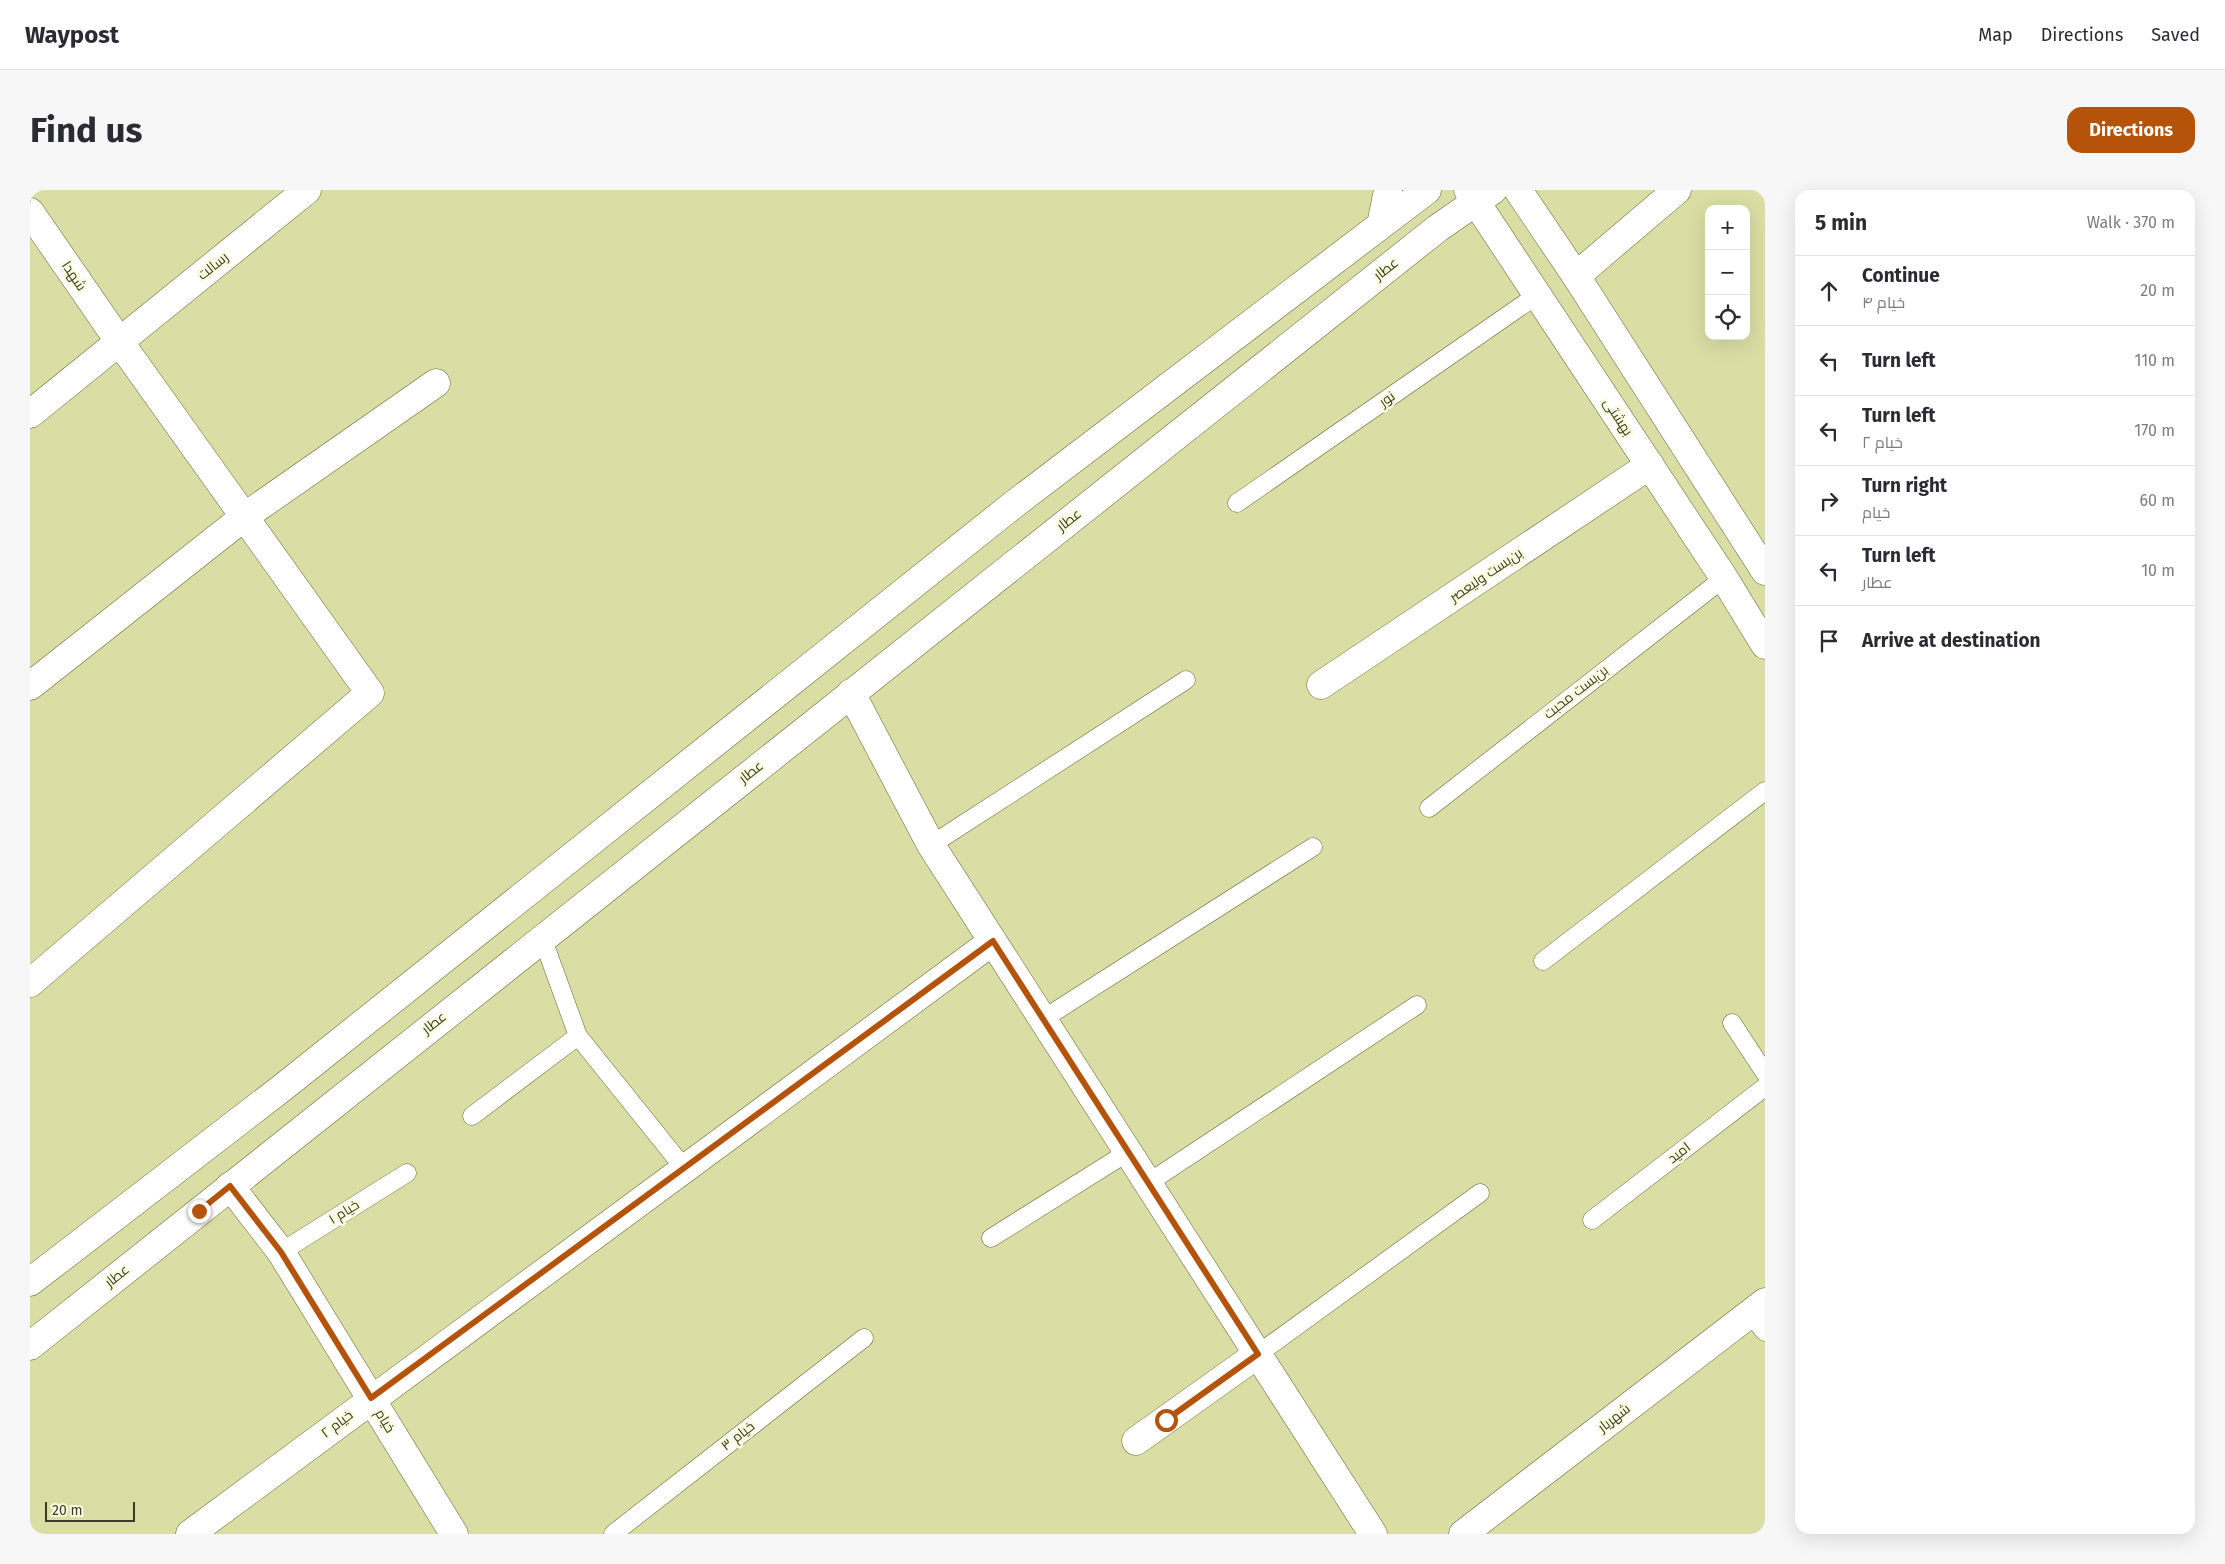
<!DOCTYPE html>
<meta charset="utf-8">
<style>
body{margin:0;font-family:"Fira Sans",Cairo,sans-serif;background:#f7f7f7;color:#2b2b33}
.controls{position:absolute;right:15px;top:15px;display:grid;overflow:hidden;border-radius:10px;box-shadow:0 5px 20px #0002}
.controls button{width:45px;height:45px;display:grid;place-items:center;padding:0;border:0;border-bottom:1px solid #e1e1e2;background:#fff;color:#2b2b33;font:25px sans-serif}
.scale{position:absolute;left:15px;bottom:12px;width:90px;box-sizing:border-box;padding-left:5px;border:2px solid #3b3c25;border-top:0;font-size:14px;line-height:18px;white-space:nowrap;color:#3b3c25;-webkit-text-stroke:4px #fafcdf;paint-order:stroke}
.stop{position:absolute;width:15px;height:15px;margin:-11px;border:4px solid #b45309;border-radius:50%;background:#fff}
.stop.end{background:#b45309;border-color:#fff;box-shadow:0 1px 5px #0008}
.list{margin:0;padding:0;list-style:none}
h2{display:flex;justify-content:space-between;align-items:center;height:65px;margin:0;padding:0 20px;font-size:21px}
h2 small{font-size:16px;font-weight:400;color:#7c7c81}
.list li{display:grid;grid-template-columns:32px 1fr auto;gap:15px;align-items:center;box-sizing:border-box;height:70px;padding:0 20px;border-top:1px solid #e1e1e2}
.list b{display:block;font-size:19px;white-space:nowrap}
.list p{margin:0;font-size:16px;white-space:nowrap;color:#7c7c81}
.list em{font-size:16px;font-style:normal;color:#7c7c81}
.icon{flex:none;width:28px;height:28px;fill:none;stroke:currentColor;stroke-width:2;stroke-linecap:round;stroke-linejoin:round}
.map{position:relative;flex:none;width:1735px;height:1344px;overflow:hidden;border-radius:15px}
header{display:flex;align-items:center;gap:30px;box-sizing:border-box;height:70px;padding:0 25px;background:#fff;border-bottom:1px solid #e1e1e2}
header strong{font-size:24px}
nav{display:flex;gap:28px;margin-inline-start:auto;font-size:18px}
.intro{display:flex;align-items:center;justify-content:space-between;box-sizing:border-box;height:120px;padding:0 30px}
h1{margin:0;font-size:35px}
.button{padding:12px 22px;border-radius:15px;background:#b45309;color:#fff;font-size:18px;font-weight:700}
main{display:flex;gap:30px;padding:0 30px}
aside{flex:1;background:#fff;border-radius:15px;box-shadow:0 5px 20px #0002}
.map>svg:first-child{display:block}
</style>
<header>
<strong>Waypost</strong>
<nav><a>Map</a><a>Directions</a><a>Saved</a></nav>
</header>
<div class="intro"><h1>Find us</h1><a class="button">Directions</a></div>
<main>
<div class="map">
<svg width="1735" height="1344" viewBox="0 0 1735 1344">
<rect width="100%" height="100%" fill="#dadea4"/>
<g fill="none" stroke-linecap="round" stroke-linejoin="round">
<defs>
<path id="service" d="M 1207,313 L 1507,105
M 1399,618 L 1694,388
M 901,655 L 1156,490
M 512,747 L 548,846 L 654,978
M 1513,771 L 1735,601
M 1013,829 L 1283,657
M 1702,833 L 1735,883
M 442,926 L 548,846
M 1118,993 L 1387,815
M 1562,1030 L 1735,897
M 961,1048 L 1098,962
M 251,1062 L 377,983
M 1720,1124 L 1735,1142
M 1228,1164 L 1450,1003
M 583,1344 L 834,1148"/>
<path id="minor" d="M 1546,86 L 1647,0
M 0,224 L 277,0
M 1291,495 L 1620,275
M 0,496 L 214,327 L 406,193
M 821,503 L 901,655 L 1343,1344
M 0,793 L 340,503 L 89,151
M 200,996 L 251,1062 L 424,1344
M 1106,1251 L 1228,1164
M 160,1344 L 963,751
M 1433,1344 L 1735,1112"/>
<path id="tertiary" d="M 1438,0 L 1694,388 L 1735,455
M 1488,0 L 1546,86 L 1735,381
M 0,22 L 89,151
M 1351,35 L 1358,0
M 0,1092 L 252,898 L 983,315 L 1397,0
M 0,1156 L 1408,38 L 1463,0"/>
</defs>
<use href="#service" stroke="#62642f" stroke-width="19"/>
<use href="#minor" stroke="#62642f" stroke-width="29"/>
<use href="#tertiary" stroke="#62642f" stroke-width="29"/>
<use href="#service" stroke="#fff" stroke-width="18"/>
<use href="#minor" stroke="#fff" stroke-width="28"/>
<use href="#tertiary" stroke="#fff" stroke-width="28"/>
</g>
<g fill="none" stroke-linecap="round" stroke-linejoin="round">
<path stroke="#b45309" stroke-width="6" d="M 169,1021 L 200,996 L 251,1062 L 341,1208 L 963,751 L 1228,1164 L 1136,1230"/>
</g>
<g text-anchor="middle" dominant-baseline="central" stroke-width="5" stroke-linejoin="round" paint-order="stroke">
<g font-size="14" fill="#3b3c25" stroke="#fafcdf">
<text transform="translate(183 76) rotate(-39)">رسالت</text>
<text transform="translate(1356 79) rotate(-38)">عطار</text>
<text transform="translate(44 86) rotate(56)">شهدا</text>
<text transform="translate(1357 209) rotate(-35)">نور</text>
<text transform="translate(1588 227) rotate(57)">بهشتی</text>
<text transform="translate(1039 330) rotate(-38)">عطار</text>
<text transform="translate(1456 385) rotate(-34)">بن‌بست ولیعصر</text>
<text transform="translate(1546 502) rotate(-38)">بن‌بست محبت</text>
<text transform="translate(721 582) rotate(-38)">عطار</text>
<text transform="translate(404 833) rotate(-38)">عطار</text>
<text transform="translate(1649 963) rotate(-38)">امید</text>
<text transform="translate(314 1022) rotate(-32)">خیام ۱</text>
<text transform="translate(87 1086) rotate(-39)">عطار</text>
<text transform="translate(1584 1228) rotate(-38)">شهریار</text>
<text transform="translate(355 1231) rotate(59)">خیام</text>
<text transform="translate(307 1234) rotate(-37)">خیام ۲</text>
<text transform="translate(708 1246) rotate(-38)">خیام ۳</text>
</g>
</g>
</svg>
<div class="controls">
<button>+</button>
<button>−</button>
<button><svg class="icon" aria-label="locate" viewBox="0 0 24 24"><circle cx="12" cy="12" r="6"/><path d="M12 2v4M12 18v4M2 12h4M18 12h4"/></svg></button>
</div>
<div class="scale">20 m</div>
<div class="stop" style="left:1136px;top:1230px"></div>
<div class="stop end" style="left:169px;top:1021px"></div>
</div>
<aside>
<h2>5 min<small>Walk · 370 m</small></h2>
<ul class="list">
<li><svg class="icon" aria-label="ahead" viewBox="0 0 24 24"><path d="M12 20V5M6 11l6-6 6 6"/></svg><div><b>Continue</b><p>خیام ۴</p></div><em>20 m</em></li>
<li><svg class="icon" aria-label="left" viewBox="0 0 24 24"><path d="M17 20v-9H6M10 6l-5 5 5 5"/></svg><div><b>Turn left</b></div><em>110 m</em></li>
<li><svg class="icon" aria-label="left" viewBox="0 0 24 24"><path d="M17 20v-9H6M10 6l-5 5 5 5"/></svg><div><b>Turn left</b><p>خیام ۲</p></div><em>170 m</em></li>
<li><svg class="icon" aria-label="right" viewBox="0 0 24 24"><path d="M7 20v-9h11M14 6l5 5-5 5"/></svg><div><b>Turn right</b><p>خیام</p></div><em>60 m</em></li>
<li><svg class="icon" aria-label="left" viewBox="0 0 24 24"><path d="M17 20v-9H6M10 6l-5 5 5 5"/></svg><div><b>Turn left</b><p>عطار</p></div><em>10 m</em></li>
<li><svg class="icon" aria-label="arrive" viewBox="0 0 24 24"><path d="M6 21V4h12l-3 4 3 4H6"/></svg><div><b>Arrive at destination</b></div></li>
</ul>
</aside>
</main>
